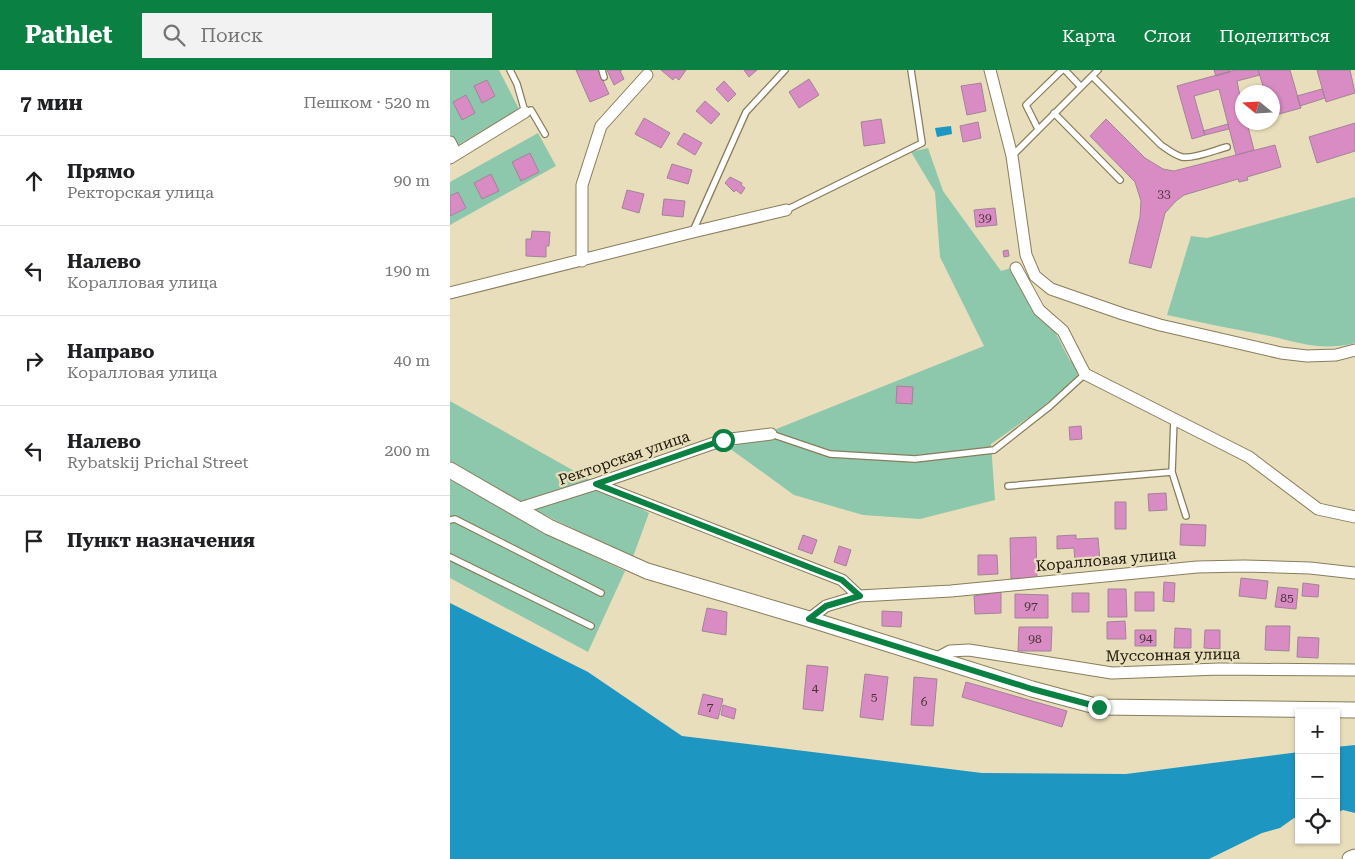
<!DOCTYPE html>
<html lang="ru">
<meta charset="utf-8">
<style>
body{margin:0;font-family:"Roboto Serif",serif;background:#f2f2f2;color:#202124}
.controls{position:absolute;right:15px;bottom:15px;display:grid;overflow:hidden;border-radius:0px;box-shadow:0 1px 4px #0004}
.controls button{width:45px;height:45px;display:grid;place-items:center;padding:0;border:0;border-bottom:1px solid #e0e0e0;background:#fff;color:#202124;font:25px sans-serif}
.compass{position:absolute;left:785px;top:15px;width:45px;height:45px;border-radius:50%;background:#fff;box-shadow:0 1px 4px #0004;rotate:288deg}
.stop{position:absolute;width:15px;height:15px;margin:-11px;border:4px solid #0b8043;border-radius:50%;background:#fff}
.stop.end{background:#0b8043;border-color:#fff;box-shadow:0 1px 5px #0008}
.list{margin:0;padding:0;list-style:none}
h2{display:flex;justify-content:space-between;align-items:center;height:65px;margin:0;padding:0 20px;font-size:21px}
h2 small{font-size:16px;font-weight:400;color:#757577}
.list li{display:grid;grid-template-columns:32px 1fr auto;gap:15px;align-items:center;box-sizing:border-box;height:90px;padding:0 20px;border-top:1px solid #e0e0e0}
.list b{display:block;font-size:19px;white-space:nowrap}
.list p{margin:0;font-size:16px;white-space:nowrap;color:#757577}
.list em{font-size:16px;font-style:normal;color:#757577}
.icon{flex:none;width:28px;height:28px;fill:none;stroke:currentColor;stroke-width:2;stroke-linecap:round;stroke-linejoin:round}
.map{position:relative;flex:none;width:905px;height:789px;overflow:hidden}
header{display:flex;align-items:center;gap:30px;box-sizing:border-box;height:70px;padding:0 25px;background:#0b8043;color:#fff}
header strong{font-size:24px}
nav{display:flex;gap:28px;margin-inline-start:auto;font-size:18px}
.search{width:350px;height:45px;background:#f2f2f2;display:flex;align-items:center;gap:12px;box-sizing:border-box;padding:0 18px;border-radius:0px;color:#757577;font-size:19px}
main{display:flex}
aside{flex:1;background:#fff}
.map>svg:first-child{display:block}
</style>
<header>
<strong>Pathlet</strong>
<div class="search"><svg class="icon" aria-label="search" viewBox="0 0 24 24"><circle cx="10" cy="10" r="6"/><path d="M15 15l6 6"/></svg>Поиск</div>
<nav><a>Карта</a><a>Слои</a><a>Поделиться</a></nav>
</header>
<main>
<aside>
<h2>7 мин<small>Пешком · 520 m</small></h2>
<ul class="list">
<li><svg class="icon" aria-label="ahead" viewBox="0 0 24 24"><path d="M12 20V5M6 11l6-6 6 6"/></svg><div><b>Прямо</b><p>Ректорская улица</p></div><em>90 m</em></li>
<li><svg class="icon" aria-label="left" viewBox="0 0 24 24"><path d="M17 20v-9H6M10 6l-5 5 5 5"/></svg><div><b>Налево</b><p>Коралловая улица</p></div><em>190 m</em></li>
<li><svg class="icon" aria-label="right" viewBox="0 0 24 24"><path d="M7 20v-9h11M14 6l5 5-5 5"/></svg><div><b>Направо</b><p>Коралловая улица</p></div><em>40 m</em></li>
<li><svg class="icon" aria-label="left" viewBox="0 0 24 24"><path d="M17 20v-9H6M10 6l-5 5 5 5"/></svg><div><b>Налево</b><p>Rybatskij Prichal Street</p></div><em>200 m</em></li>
<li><svg class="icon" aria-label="arrive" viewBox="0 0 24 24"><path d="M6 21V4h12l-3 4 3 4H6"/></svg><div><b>Пункт назначения</b></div></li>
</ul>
</aside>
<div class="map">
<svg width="905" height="789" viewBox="0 0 905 789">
<rect width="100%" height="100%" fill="#e9debb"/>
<path fill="#8dc8ac" d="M 0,0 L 49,0 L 69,39 L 6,76 L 0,64 Z
M 88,63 L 106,96 L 0,155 L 0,112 Z
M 478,78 L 493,121 L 551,201 L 571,195 L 619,289 L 628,298 L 627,308 L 585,343 L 541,374 L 545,430 L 470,449 L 413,445 L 344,425 L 279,378 L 534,276 L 490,187 L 485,122 L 461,82 Z
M 905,127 L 905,273 C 870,282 848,272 815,265 C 782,259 749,252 717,245 L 741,166 L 757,168 Z
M 0,331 L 199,443 L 183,487 L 65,431 L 0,393 Z
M 0,408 L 90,461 L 175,501 L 138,582 L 0,508 Z"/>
<path fill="#1d96c1" d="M 501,56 L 502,64 L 487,67 L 485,58 Z
M 0,533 L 138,602 L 232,666 L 532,703 L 676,704 L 849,682 L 849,747 L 844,748 L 830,758 L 812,763 L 759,789 L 0,789 Z
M 905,675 L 905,743 L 893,740 L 886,743 L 886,677 Z"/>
<path fill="#d98cc3" stroke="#a28398" d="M 126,0 L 148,0 L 159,24 L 140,32 Z
M 157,0 L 172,0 L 170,1 L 174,9 L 164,15 Z
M 211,0 L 236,0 L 229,10 L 225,7 L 223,10 Z
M 294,0 L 307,0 L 299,7 Z
M 764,0 L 780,0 L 780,2 L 766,6 Z
M 785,0 L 808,0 L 810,5 L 787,11 L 792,36 L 792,52 L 799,52 L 797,53 L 804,80 L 786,85 L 769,19 L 744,26 L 755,65 L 742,69 L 727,16 Z
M 808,0 L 840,0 L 851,38 L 822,46 L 822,22 L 815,22 Z
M 867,0 L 900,0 L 905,23 L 876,32 Z
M 359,9 L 369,25 L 349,38 L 339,22 Z
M 37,10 L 45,26 L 32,33 L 24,16 Z
M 274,11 L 286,24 L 278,32 L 266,19 Z
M 531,13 L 536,41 L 517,45 L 511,16 Z
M 872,19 L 875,28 L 850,36 L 847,26 Z
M 16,25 L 25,43 L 12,50 L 3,32 Z
M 255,31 L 270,44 L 261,54 L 246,41 Z
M 194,48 L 220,63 L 211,78 L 185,64 Z
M 431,49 L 435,73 L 414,76 L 411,52 Z
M 656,49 L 695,88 L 713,99 L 724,101 L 825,75 L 831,97 L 797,107 L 798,110 L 789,112 L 788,109 L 734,125 L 726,131 L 715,143 L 701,198 L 679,193 L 690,147 L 691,131 L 685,112 L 640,66 Z
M 528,52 L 531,68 L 513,72 L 510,56 Z
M 905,53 L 905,81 L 867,93 L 859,67 Z
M 778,54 L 779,59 L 755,65 L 753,61 Z
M 234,63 L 252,73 L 245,85 L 227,74 Z
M 80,83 L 89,102 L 71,111 L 62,92 Z
M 222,94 L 242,100 L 238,114 L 217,108 Z
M 41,104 L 49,121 L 32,129 L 24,113 Z
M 280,107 L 292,113 L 291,115 L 295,118 L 291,124 L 286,120 L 284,122 L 275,113 Z
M 177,120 L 194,124 L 189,143 L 172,138 Z
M 8,122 L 16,138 L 0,146 L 0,126 Z
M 214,129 L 235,131 L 233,147 L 212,145 Z
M 545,138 L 547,155 L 526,157 L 524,140 Z
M 82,161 L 100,162 L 99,176 L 96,176 L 96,187 L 76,186 L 76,169 L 81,169 Z
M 558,180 L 559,186 L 554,187 L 553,181 Z
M 447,316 L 463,317 L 462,334 L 446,333 Z
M 631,356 L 632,369 L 620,370 L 619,357 Z
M 716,423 L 717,440 L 699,441 L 698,424 Z
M 665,432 L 676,432 L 676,459 L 665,459 Z
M 731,454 L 756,455 L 755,476 L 730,475 Z
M 353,465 L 367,470 L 362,484 L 348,479 Z
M 626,465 L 626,469 L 648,468 L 650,491 L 625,493 L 624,478 L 607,479 L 607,466 Z
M 586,467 L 587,508 L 561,509 L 560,468 Z
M 389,476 L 401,480 L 396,496 L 384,492 Z
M 528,485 L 547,485 L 548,504 L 528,505 Z
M 791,508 L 818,511 L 816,529 L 789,526 Z
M 714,512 L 725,513 L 724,532 L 713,531 Z
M 853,513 L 869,515 L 868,527 L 852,526 Z
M 828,517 L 848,519 L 846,539 L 825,537 Z
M 658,519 L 676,519 L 677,547 L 658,547 Z
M 551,522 L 551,543 L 525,544 L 524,526 Z
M 685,522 L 704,522 L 704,541 L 685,541 Z
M 622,523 L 639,523 L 639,542 L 622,542 Z
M 565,524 L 598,525 L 598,548 L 565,548 Z
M 257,538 L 277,542 L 276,565 L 252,561 Z
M 432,541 L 452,542 L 451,557 L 432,556 Z
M 675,551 L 676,569 L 657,569 L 657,552 Z
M 816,556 L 840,556 L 839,581 L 815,580 Z
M 569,557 L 602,557 L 601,581 L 568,581 Z
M 725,558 L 741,559 L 741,578 L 724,578 Z
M 685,560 L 706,560 L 706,576 L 685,576 Z
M 755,560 L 770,560 L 770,579 L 754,578 Z
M 848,567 L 869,568 L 868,588 L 847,587 Z
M 357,595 L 378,597 L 373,641 L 353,639 Z
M 415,604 L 438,607 L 433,650 L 410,647 Z
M 464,607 L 487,609 L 483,656 L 461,655 Z
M 516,612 L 617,641 L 612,657 L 512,627 Z
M 253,624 L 273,629 L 268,649 L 248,644 Z
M 273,635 L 286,639 L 284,649 L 271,645 Z"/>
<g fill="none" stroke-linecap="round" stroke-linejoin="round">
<defs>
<path id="service" d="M 60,0 L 67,14 L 75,42 L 81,40 L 95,64
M 152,0 L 154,7
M 615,0 L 631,17
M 642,6 L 711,75 C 717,79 724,85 732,87 C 744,89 765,80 777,77
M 604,43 L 670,110
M 588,59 L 576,35 L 612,0
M 562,86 L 648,0
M 336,140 L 472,73 L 461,0
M 243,161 L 296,42 L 335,0
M 321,364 L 380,384 L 465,389 L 544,380 L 600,336 L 635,304
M 722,402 L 736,446
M 558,416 L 722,402 L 724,349
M 0,450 L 5,449 L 151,523
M 0,487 L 141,556"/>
<path id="minor" d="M 540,0 L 562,86 L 576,185 L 585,206 L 601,219 L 673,244 L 710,255 L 831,283 L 857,286 L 886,285 L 905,280
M 0,72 L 6,84
M 0,88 L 75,42
M 132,191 L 132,115 L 151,56 L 197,5
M 566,198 L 589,240 L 613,261 L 635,304 L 799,387 L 868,439 L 905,447
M 0,223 L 243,162 L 336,140
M 146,414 L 392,510 L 409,526
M 67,439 L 146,414 L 273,370 L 321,364
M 359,549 L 376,536 L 409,526 L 501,521 L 747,497 L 794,496 L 860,498 L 905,503
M 485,589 L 500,581 L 519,580 L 662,603 L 769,599 L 905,600"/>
<path id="secondary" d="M 0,400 L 99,457 L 197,501 L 359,549 L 582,619 L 649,637 L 905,640
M 900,789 L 905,787"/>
</defs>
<use href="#service" stroke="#877d5c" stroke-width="8"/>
<use href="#minor" stroke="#877d5c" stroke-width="13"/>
<use href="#secondary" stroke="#877d5c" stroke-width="17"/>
<use href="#service" stroke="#fff" stroke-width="5.5"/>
<use href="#minor" stroke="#fff" stroke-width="11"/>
<use href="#secondary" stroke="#fff" stroke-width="15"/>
</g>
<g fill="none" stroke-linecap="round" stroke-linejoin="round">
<path stroke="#0b8043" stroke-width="6" d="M 273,370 L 146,414 L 392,510 L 410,526 L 376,536 L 359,549 L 582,619 L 649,637"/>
</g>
<g text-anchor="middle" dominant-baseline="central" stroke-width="4.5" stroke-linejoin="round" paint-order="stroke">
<g font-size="12" fill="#4a3438">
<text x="714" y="124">33</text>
<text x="535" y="148">39</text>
<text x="837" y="528">85</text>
<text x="581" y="536">97</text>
<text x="696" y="568">94</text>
<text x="585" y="569">98</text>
<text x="365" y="618">4</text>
<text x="424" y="627">5</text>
<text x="474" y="632">6</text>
<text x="260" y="637">7</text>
</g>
<g font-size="15" fill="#1a1609" stroke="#e9debb">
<text transform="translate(174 388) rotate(-19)">Ректорская улица</text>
<text transform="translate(656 490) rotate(-5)">Коралловая улица</text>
<text transform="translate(723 585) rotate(-1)">Муссонная улица</text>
</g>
</g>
</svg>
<div class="controls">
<button>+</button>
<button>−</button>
<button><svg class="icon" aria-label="locate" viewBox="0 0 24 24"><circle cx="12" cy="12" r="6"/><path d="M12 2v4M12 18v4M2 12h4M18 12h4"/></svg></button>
</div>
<svg class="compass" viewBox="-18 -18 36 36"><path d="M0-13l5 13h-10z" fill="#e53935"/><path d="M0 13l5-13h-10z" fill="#757577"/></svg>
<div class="stop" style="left:273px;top:370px"></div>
<div class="stop end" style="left:649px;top:637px"></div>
</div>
</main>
